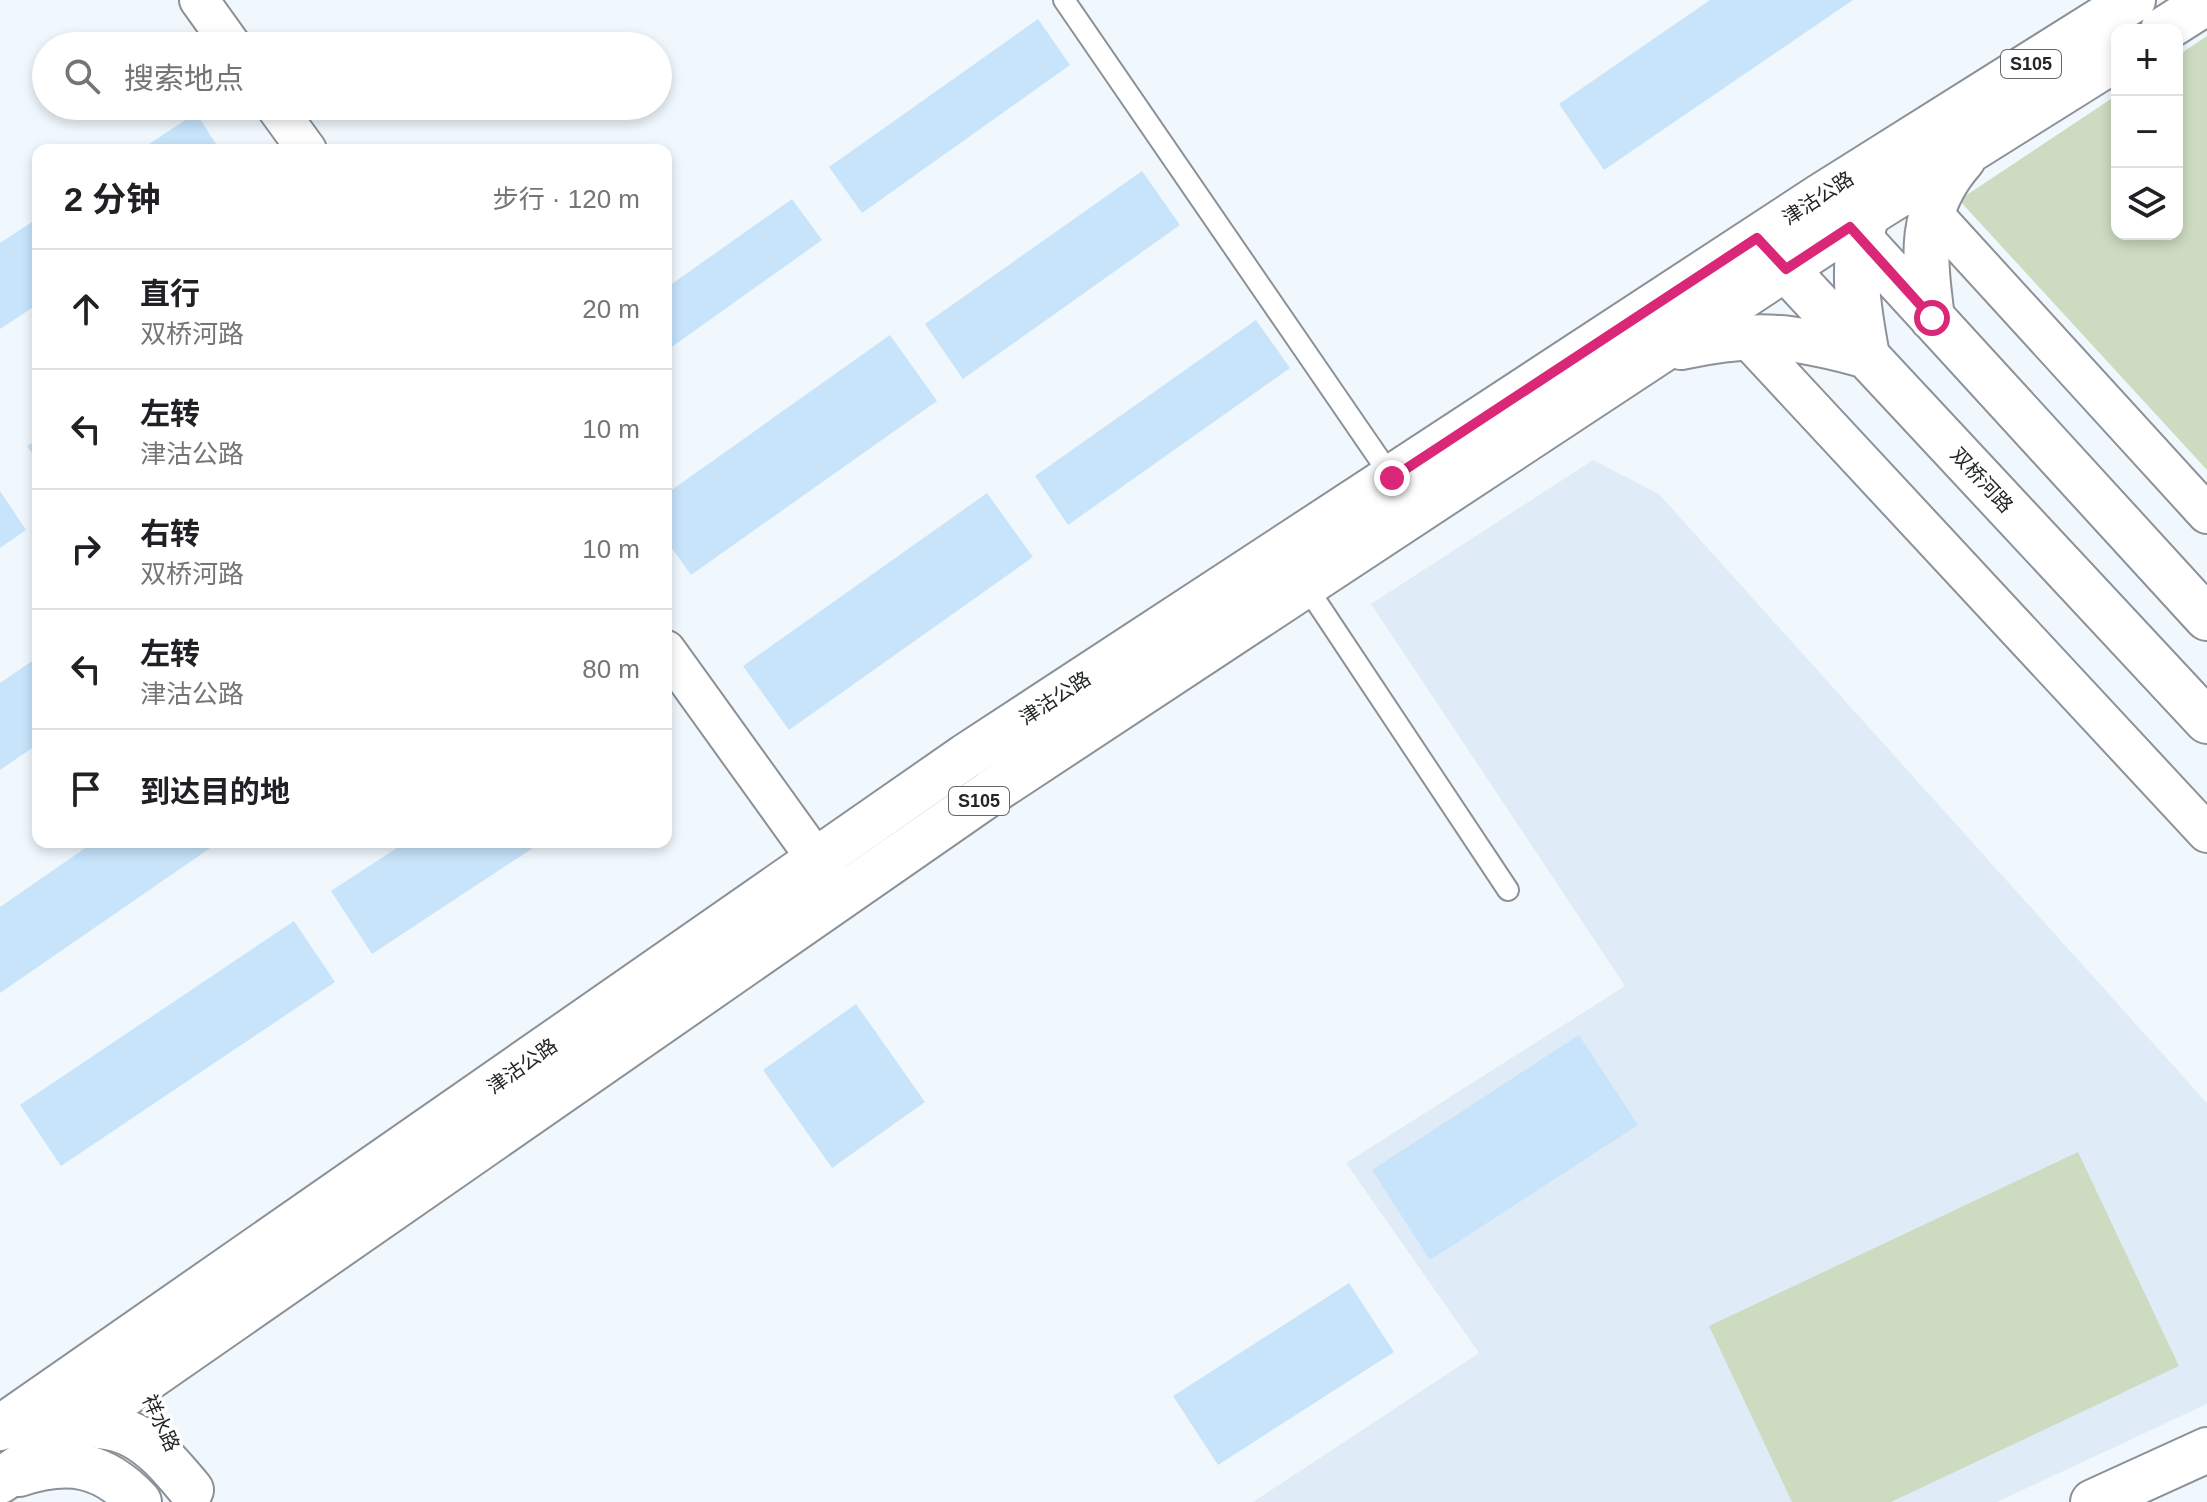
<!DOCTYPE html>
<html lang="zh">
<meta charset="utf-8">
<style>
body{margin:0;font-family:Helvetica,"Noto Sans SC",sans-serif;background:#f6f6f6;color:#202124}
.controls{position:absolute;right:24px;top:24px;display:grid;overflow:hidden;border-radius:16px;box-shadow:0 4px 12px #0003}
.controls button{width:72px;height:72px;display:grid;place-items:center;padding:0;border:0;border-bottom:2px solid #e0e0e0;background:#fff;color:#202124;font:40px sans-serif}
.stop{position:absolute;width:24px;height:24px;margin:-18px;border:6px solid #db2777;border-radius:50%;background:#fff}
.stop.end{background:#db2777;border-color:#fff;box-shadow:0 2px 8px #0008}
.list{margin:0;padding:0;list-style:none}
h2{display:flex;justify-content:space-between;align-items:center;height:104px;margin:0;padding:0 32px;font-size:34px}
h2 small{font-size:26px;font-weight:400;color:#757577}
.list li{display:grid;grid-template-columns:52px 1fr auto;gap:24px;align-items:center;box-sizing:border-box;height:120px;padding:0 32px;border-top:2px solid #e0e0e0}
.list b{display:block;font-size:30px;white-space:nowrap}
.list p{margin:0;font-size:26px;white-space:nowrap;color:#757577}
.list em{font-size:26px;font-style:normal;color:#757577}
.icon{flex:none;width:44px;height:44px;fill:none;stroke:currentColor;stroke-width:2;stroke-linecap:round;stroke-linejoin:round}
.map{position:relative;flex:none;width:2207px;height:1502px;overflow:hidden}
.search{position:absolute;background:#fff;box-shadow:0 4px 12px #0003;left:32px;top:32px;width:640px;height:88px;display:flex;align-items:center;gap:20px;box-sizing:border-box;padding:0 28px;border-radius:44px;color:#757577;font-size:30px}
.panel{position:absolute;background:#fff;box-shadow:0 4px 12px #0003;left:32px;top:144px;width:640px;height:704px;border-radius:16px}
.map>svg:first-child{display:block}
</style>
<div class="map">
<svg width="2207" height="1502" viewBox="0 0 2207 1502">
<rect width="100%" height="100%" fill="#f0f8fd"/>
<path fill="#dfecf7" d="M 1593,460 L 1659,494 L 2207,1103 L 2207,1404 L 1997,1502 L 1253,1502 L 1479,1353 L 1346,1163 L 1625,986 L 1371,604 Z"/>
<path fill="#cddbc1" d="M 2207,36 L 2207,470 L 1959,200 L 2117,95 L 2117,234 L 2177,234 L 2177,56 Z
M 2078,1152 L 2179,1366 L 1891,1502 L 1792,1502 L 1709,1326 Z"/>
<path fill="#c7e4fb" d="M 1710,0 L 1853,0 L 1604,170 L 1559,104 Z
M 1038,19 L 1070,65 L 862,213 L 829,167 Z
M 196,113 L 220,150 L 140,150 Z
M 1142,171 L 1180,225 L 963,379 L 925,324 Z
M 792,199 L 822,240 L 666,351 L 666,288 Z
M 38,218 L 38,304 L 0,329 L 0,243 Z
M 1256,320 L 1290,368 L 1068,525 L 1035,476 Z
M 890,335 L 937,401 L 691,575 L 666,540 L 666,494 Z
M 38,439 L 38,462 L 27,446 Z
M 0,491 L 26,530 L 0,548 Z
M 987,493 L 1033,557 L 789,730 L 743,666 Z
M 38,657 L 38,744 L 0,770 L 0,683 Z
M 94,842 L 219,842 L 0,993 L 0,907 Z
M 406,842 L 542,842 L 372,954 L 331,891 Z
M 294,921 L 335,982 L 61,1166 L 20,1105 Z
M 856,1004 L 925,1102 L 832,1168 L 763,1070 Z
M 1579,1035 L 1638,1125 L 1430,1260 L 1372,1170 Z
M 1349,1283 L 1394,1352 L 1218,1465 L 1173,1396 Z"/>
<g fill="none" stroke-linecap="round" stroke-linejoin="round">
<defs>
<path id="service" d="M 1064,0 L 1393,479
M 1304,583 L 1508,890"/>
<path id="minor" d="M 199,0 L 232,46
M 275,106 L 307,150
M 1915,194 L 2207,514
M 1732,322 L 2207,833
M 666,650 L 835,885"/>
<path id="tertiary" d="M 2093,1502 L 2207,1450"/>
<path id="secondary" d="M 55,1427 C 127,1419 147,1437 191,1490"/>
<path id="primary" d="M 2163,30 L 2207,2
M 1831,207 L 2207,618
M 1865,222 C 1850,266 1859,312 1867,356
M 1767,249 L 2207,721
M 1932,318 C 1924,256 1918,210 1963,159
M 1681,347 C 1755,331 1794,335 1867,356
M 0,1428 L 966,756 L 1821,196 L 2133,0
M 19,1474 C 68,1458 103,1463 139,1502
M 0,1481 L 993,791 L 1868,214 L 2117,58"/>
</defs>
<use href="#service" stroke="#8b9197" stroke-width="24"/>
<use href="#minor" stroke="#8b9197" stroke-width="42"/>
<use href="#tertiary" stroke="#8b9197" stroke-width="48"/>
<use href="#secondary" stroke="#8b9197" stroke-width="48"/>
<use href="#primary" stroke="#8b9197" stroke-width="48"/>
<use href="#service" stroke="#fff" stroke-width="20"/>
<use href="#minor" stroke="#fff" stroke-width="38"/>
<use href="#tertiary" stroke="#fff" stroke-width="44"/>
<use href="#secondary" stroke="#fff" stroke-width="44"/>
<use href="#primary" stroke="#fff" stroke-width="44"/>
</g>
<g fill="none" stroke-linecap="round" stroke-linejoin="round">
<path stroke="#db2777" stroke-width="10" d="M 1392,478 L 1757,238 L 1786,269 L 1850,227 L 1932,318"/>
</g>
<g text-anchor="middle" dominant-baseline="central" stroke-width="7" stroke-linejoin="round" paint-order="stroke">
<g fill="#fff" stroke="#656768" stroke-width="2">
<rect x="2001" y="50" width="60" height="28" rx="6"/>
<rect x="949" y="787" width="60" height="28" rx="6"/>
</g>
<g font-size="18" font-weight="bold" fill="#232628">
<text x="2031" y="64">S105</text>
<text x="979" y="801">S105</text>
</g>
<g font-size="20" fill="#232628" stroke="#fff">
<text transform="translate(1818 198) rotate(-33)">津沽公路</text>
<text transform="translate(1982 480) rotate(47)">双桥河路</text>
<text transform="translate(1055 698) rotate(-33)">津沽公路</text>
<text transform="translate(522 1066) rotate(-35)">津沽公路</text>
<text transform="translate(161 1423) rotate(65)">祥水路</text>
</g>
</g>
</svg>
<div class="controls">
<button>+</button>
<button>−</button>
<button><svg class="icon" aria-label="layers" viewBox="0 0 24 24"><path d="M12 4l9 5-9 5-9-5zM3 14l9 5 9-5"/></svg></button>
</div>
<div class="stop" style="left:1932px;top:318px"></div>
<div class="stop end" style="left:1392px;top:478px"></div>
<div class="search"><svg class="icon" aria-label="search" viewBox="0 0 24 24"><circle cx="10" cy="10" r="6"/><path d="M15 15l6 6"/></svg>搜索地点</div>
<section class="panel">
<h2>2 分钟<small>步行 · 120 m</small></h2>
<ul class="list">
<li><svg class="icon" aria-label="ahead" viewBox="0 0 24 24"><path d="M12 20V5M6 11l6-6 6 6"/></svg><div><b>直行</b><p>双桥河路</p></div><em>20 m</em></li>
<li><svg class="icon" aria-label="left" viewBox="0 0 24 24"><path d="M17 20v-9H6M10 6l-5 5 5 5"/></svg><div><b>左转</b><p>津沽公路</p></div><em>10 m</em></li>
<li><svg class="icon" aria-label="right" viewBox="0 0 24 24"><path d="M7 20v-9h11M14 6l5 5-5 5"/></svg><div><b>右转</b><p>双桥河路</p></div><em>10 m</em></li>
<li><svg class="icon" aria-label="left" viewBox="0 0 24 24"><path d="M17 20v-9H6M10 6l-5 5 5 5"/></svg><div><b>左转</b><p>津沽公路</p></div><em>80 m</em></li>
<li><svg class="icon" aria-label="arrive" viewBox="0 0 24 24"><path d="M6 21V4h12l-3 4 3 4H6"/></svg><div><b>到达目的地</b></div></li>
</ul>
</section>
</div>
